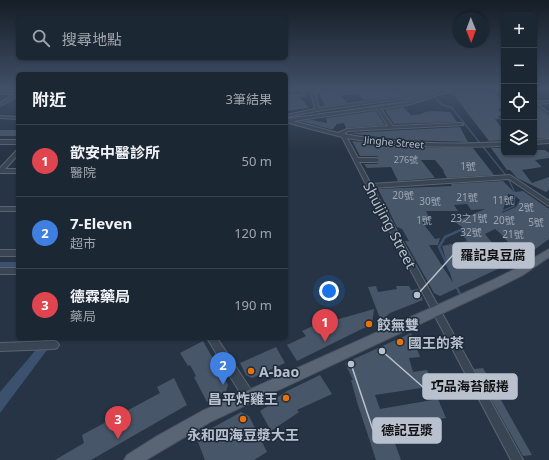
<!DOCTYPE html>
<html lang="zh-TW">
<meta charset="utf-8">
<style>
body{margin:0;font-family:"Noto Sans","Noto Sans TC",sans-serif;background:#252f3c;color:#f1f3f6}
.controls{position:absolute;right:12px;top:12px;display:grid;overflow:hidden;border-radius:6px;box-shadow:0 1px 3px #0004}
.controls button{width:36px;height:36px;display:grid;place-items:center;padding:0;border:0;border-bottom:1px solid #3a444f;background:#1c2734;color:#f1f3f6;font:20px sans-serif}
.compass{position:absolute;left:453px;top:12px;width:36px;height:36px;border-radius:50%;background:#1c2734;box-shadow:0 1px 3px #0004;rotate:179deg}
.you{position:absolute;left:329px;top:291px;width:14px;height:14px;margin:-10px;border:3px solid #fff;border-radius:50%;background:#1a73e8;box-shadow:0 0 0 6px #1a73e833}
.badge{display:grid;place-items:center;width:26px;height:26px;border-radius:50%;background:#8dbbfd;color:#fff;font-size:13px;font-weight:700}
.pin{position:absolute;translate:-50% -33px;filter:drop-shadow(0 1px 2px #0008)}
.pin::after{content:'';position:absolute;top:21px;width:14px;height:12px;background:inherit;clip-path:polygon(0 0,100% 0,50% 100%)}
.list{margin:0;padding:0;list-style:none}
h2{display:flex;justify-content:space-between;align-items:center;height:52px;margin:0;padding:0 16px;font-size:17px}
h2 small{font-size:13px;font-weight:400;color:#a0a5ac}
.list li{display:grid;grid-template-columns:26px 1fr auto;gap:12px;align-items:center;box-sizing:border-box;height:72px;padding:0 16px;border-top:1px solid #3a444f}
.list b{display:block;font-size:15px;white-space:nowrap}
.list p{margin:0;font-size:13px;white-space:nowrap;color:#a0a5ac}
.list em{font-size:13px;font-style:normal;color:#a0a5ac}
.icon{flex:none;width:22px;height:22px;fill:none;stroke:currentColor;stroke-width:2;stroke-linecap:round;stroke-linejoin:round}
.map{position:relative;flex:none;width:549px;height:460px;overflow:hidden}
.search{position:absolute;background:#1c2734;box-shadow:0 1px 3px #0004;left:16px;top:16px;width:272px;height:44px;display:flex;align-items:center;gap:10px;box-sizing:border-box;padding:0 14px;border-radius:6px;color:#a0a5ac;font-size:15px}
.panel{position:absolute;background:#1c2734;box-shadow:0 1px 3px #0004;left:16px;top:72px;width:272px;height:268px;border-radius:6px}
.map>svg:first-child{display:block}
</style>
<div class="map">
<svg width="549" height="460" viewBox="0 0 549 460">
<rect width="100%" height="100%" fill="#263445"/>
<path fill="#3b516e" d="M 434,90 L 436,92 L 404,102 L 286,120 L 287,118 L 401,101 Z
M 46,338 L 56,338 L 0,413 L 0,392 Z"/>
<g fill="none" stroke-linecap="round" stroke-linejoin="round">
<path stroke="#3b516e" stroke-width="1.5" d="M 434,95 L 441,104 L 452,108 L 508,178 L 515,193 L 514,206 L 502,211"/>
<path stroke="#3b516e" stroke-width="2.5" d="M 450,271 L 439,247 L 445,237 L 465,228
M 456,286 L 460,294"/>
<path fill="#3b516e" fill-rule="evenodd" d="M 444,88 L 452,88 L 428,95 L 426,94 Z
M 0,262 L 18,262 L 18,268 L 0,268 Z"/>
</g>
<path fill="#485669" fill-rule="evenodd" d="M 299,88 L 305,88 L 307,96 L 300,97 L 309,108 L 286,111 L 286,104 L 288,104 L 286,95 L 298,94 L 299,96 Z
M 338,88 L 342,89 L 421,88 L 406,95 L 364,100 L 357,94 L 341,96 L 347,103 L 325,106 L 319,93 Z
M 478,92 L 494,92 L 502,101 L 500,101 L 504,105 L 504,109 L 498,109 L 504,116 L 498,116 L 501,119 L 495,119 L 504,131 L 504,140 L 489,141 L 453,94 Z
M 403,107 L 411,115 L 423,114 L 422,113 L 425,113 L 424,112 L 433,111 L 450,112 L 457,122 L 394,124 L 385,110 Z
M 534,108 L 549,117 L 549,138 L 534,138 Z
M 376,111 L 385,125 L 346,128 L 344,123 L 337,124 L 333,129 L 330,129 L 300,121 L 312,120 L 327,123 L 326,118 Z
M 460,127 L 468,142 L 404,140 L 348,133 Z
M 0,130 L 18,130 L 18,136 L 0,136 Z
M 352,141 L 405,147 L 473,148 L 494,175 L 447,178 L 443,171 L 444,171 L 435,160 L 421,160 L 435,178 L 398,181 L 391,167 L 367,168 L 364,164 L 377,164 L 381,160 L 377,156 L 360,156 Z
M 491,148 L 504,148 L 504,153 L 534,153 L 534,150 L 545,150 L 549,153 L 549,158 L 535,160 L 542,167 L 522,170 L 532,183 L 549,177 L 549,190 L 546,192 L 517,178 L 510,170 L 507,170 Z
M 503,181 L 514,192 L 523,191 L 549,209 L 549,239 L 527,255 L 504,268 L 502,267 L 440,296 L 434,293 L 405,241 L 409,241 L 402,229 L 397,227 L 378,189 L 452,186 L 451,184 ZM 508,194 L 514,195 L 520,200 L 516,207 L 502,213 ZM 467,204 L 471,210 L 485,209 L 455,222 L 466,230 L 461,232 L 467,241 L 442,246 L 453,283 L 429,245 L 438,245 L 440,238 L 435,239 L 422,222 L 430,220 L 426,211 L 458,211 L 454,205 ZM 495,229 L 500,233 L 508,242 L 493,244 L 485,234 Z
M 376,286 L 378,292 L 397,289 L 396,286 L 409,286 L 411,290 L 418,289 L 423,300 L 390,313 L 381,321 L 368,287 Z
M 374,309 L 372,324 L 297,361 L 287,345 L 306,336 L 302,331 L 317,324 L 320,328 L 339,319 Z
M 411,333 L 420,357 L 409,358 L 413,372 L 427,370 L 434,386 L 375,395 L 380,409 L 438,399 L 446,418 L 389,427 L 401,460 L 376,460 L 357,402 L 351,380 L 353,380 L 345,363 Z
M 203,341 L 228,385 L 226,391 L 207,402 L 194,377 L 196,376 L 190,365 L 188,366 L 180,353 Z
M 276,347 L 285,363 L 252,378 L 246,375 L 240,363 Z
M 483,368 L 532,455 L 523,456 L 474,369 Z
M 320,375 L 332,394 L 297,410 L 299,412 L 271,431 L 260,411 L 276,401 L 275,399 L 287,391 Z
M 174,378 L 187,405 L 91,460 L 55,460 L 84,443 L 82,435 L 160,393 L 157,387 Z
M 241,412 L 249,416 L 267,452 L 254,460 L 205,460 L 196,437 Z"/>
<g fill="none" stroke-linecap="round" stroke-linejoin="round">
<defs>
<path id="minor" d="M 310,88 L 314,88 L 314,89 L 337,88 L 315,92 L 319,108 L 407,96 L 426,88 L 432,88 L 408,98 L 317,111 L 286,117 L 286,115 L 315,109 Z
M 438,88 L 442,88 L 444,91 L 480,88 L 504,89 L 444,93 L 411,104 L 381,109 L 393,126 L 461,123 L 463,124 L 463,125 L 348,131 L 344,134 C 397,144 450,145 504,142 L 504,146 C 451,148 399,147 347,138 L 358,158 L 377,158 L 380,160 L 377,162 L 359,162 L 371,184 L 510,175 L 549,201 L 549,206 L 509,179 L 373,188 L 523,460 L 511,460 L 383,218 L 342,137 L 311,129 L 286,122 L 286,119 L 410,102 L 440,91 ZM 377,109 L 388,126 L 347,129 L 338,133 L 293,121 Z
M 0,92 L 18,92 L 18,96 L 0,106 L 0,103 L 15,94 L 0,94 Z
M 549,101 L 549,103 L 537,104 L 549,113 L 549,116 L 534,106 L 534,102 Z
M 0,116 L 18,117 L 18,119 L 0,118 Z
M 549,139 L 549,143 L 534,144 L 534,140 Z
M 0,140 L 18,140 L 18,144 L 0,144 Z
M 18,150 L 18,155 L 5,169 L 18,169 L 18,173 L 0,173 L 0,168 L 16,151 Z
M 0,207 L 18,207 L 18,211 L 0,211 Z
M 0,250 L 18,250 L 18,256 L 0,256 Z
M 0,268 L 18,268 L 18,274 L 0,274 Z
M 207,338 L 217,338 L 253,393 L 254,397 L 253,401 L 249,402 L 245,401 Z
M 54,341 L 57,342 L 59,345 L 57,348 L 54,349 L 0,351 L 0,343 Z"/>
<path id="major" d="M 549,249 L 549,257 L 523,275 L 501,286 L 212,421 L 146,460 L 124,460 L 127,455 L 157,436 L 202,411 L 493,280 L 515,269 Z"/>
</defs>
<use href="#minor" stroke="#596371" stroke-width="2"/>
<use href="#major" stroke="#475160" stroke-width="2"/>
<use href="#minor" fill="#3a4554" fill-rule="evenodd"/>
<use href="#major" fill="#596574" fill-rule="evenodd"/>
</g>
<linearGradient id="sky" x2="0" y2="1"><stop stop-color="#151d26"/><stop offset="0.58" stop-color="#415068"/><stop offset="1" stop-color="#415068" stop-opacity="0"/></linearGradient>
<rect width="549" height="153" fill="url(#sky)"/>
<g fill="#e8710a" stroke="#1f2a39" stroke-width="1.5">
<circle cx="369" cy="324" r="4"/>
<circle cx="400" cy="342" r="4"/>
<circle cx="251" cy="371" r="4"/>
<circle cx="286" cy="398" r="4"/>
<circle cx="243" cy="419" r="4"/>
</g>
<g text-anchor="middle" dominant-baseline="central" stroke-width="3" stroke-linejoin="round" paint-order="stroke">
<g font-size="9" fill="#9ca6b4">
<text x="406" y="159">276號</text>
</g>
<g font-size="10" fill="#b8c1cd" stroke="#1f2a39">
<text transform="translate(394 142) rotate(5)">Jinghe Street</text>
</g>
<g font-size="10" fill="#9ca6b4">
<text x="468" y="166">1號</text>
<text x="403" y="195">20號</text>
<text x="467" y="197">21號</text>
<text x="503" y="200">11號</text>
<text x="430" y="201">30號</text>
<text x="526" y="207">2號</text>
<text x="469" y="218">23之1號</text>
<text x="424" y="220">1號</text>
<text x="504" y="220">20號</text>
<text x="536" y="222">5號</text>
<text x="471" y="232">32號</text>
<text x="513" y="234">21號</text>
</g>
<g font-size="14" fill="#b8c1cd" stroke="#1f2a39">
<text transform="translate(390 225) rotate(62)">Shuijing Street</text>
</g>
<g font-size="14" font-weight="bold" fill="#b8c1cd" stroke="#1f2a39" text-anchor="start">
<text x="377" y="324">餃無雙</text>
<text x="408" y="342">國王的茶</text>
<text x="259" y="371">A-bao</text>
<text x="278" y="398" text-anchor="end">昌平炸雞王</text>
<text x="243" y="434" text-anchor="middle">永和四海豆漿大王</text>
</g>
</g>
<path fill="none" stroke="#b8c1cd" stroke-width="1.5" d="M417 295L453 255M382 351L423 387M351 364L373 430"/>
<g fill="#b8c1cd" stroke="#1f2a39" stroke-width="1.5">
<circle cx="417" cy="295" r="4"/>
<circle cx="382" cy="351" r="4"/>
<circle cx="351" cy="364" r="4"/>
</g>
<g fill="#b8c1cd" stroke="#b8c1cd" stroke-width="1.5">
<rect x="453" y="243" width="81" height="25" rx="4"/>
<rect x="423" y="374" width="94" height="25" rx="4"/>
<rect x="373" y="418" width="68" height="25" rx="4"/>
</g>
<g font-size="13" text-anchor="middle" font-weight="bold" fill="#111">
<text x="493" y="260">羅記臭豆腐</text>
<text x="470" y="391">巧品海苔飯捲</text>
<text x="407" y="435">德記豆漿</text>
</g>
</svg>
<div class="controls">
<button>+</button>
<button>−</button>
<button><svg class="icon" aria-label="locate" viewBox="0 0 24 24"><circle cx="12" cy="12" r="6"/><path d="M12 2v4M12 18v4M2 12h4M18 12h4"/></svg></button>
<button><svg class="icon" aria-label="layers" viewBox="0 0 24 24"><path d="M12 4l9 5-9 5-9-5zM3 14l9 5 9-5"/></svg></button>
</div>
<svg class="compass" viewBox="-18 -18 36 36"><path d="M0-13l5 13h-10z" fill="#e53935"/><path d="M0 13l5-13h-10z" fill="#a0a5ac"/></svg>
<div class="you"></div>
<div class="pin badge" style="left:325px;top:342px;background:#e0444e">1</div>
<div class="pin badge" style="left:223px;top:385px;background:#3f7fe0">2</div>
<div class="pin badge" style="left:118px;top:439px;background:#e0444e">3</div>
<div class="search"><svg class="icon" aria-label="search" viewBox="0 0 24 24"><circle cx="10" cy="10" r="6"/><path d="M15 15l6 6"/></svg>搜尋地點</div>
<section class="panel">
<h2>附近<small>3筆結果</small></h2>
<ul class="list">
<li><span class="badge" style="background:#e0444e">1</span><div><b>歆安中醫診所</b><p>醫院</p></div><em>50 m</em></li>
<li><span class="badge" style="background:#3f7fe0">2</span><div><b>7-Eleven</b><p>超市</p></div><em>120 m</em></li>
<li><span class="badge" style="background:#e0444e">3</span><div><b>德霖藥局</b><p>藥局</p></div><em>190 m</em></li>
</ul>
</section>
</div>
